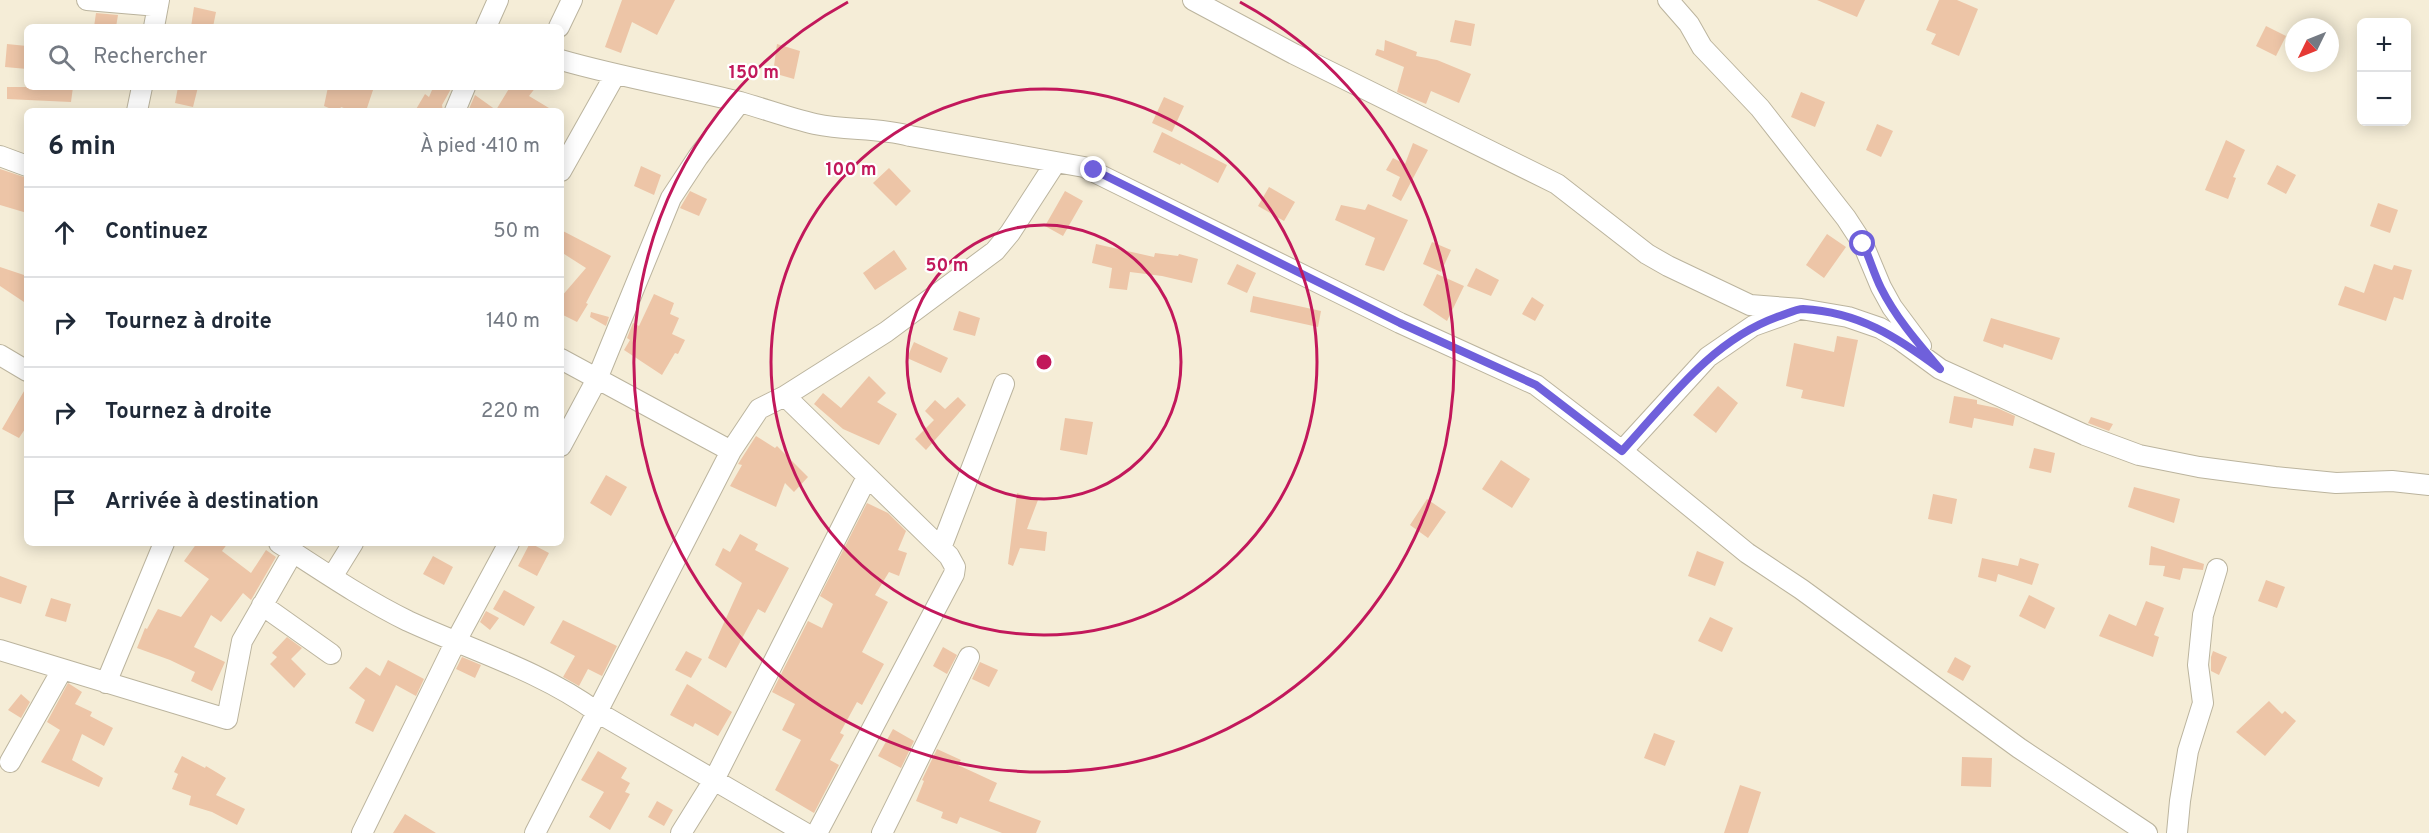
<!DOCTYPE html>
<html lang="fr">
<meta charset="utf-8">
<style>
body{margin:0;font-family:Overpass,sans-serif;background:#f2f2f3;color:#1f2937}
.controls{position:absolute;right:18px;top:18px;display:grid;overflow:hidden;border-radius:9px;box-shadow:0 3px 15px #0003}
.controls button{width:54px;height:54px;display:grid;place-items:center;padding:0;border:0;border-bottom:2px solid #e0e1e3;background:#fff;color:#1f2937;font:30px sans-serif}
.compass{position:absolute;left:2285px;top:18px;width:54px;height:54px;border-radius:50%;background:#fff;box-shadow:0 3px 15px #0003;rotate:227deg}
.stop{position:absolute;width:18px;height:18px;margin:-14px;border:4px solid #6f60db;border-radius:50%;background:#fff}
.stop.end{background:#6f60db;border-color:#fff;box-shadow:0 2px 6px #0008}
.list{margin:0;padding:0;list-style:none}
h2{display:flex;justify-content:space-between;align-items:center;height:78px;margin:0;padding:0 24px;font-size:26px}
h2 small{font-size:20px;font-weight:400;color:#747a83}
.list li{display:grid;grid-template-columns:39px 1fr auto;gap:18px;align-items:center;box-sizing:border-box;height:90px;padding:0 24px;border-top:2px solid #e0e1e3}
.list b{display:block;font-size:22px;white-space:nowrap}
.list em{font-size:20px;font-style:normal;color:#747a83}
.icon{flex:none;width:33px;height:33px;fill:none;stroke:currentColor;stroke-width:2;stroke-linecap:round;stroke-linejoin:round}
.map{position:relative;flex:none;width:2429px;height:833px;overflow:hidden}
.search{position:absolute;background:#fff;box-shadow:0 3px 15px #0003;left:24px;top:24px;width:540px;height:66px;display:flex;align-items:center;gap:15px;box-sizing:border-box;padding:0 21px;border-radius:9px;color:#747a83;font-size:22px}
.panel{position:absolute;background:#fff;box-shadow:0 3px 15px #0003;left:24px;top:108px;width:540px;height:438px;border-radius:9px}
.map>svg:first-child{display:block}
</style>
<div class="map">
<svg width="2429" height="833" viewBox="0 0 2429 833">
<rect width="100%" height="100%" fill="#f5edd7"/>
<path fill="#edc5a7" d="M 622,0 L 675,0 L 657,35 L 632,22 L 621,53 L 605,47 Z
M 1817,0 L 1865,0 L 1857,17 Z
M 1939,0 L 1957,0 L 1978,9 L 1959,56 L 1931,44 L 1936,34 L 1926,30 Z
M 194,7 L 216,12 L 213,27 L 191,27 Z
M 96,13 L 118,15 L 116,27 L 94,27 Z
M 1455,20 L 1475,24 L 1471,46 L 1450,42 Z
M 2266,26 L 2286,36 L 2276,56 L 2256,46 Z
M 1385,40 L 1417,52 L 1416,56 L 1437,60 L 1471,74 L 1459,103 L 1431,91 L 1426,104 L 1397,92 L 1404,67 L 1375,55 L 1377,49 L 1384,51 Z
M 7,44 L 27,46 L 27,69 L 5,67 Z
M 777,44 L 800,51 L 794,79 L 773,73 Z
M 7,87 L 73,87 L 71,102 L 7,99 Z
M 178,87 L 198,87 L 193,107 L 175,103 Z
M 328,87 L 374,87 L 366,111 L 352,111 L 341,107 L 339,111 L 336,111 L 324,106 Z
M 428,87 L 452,87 L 442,105 L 443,111 L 415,111 L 425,94 L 429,97 L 432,90 Z
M 510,87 L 536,87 L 529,96 L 554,111 L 468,111 L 475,95 L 496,110 Z
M 1801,92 L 1825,102 L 1815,127 L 1791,117 Z
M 1164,97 L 1184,106 L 1172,132 L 1152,123 Z
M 1877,124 L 1893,131 L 1881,157 L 1866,150 Z
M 1162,132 L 1227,165 L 1218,183 L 1181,163 L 1180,165 L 1153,152 Z
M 2226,140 L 2245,150 L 2233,177 L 2236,178 L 2228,199 L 2205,190 Z
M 1413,143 L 1428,150 L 1401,201 L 1392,196 L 1400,177 L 1386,170 L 1393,158 L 1405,164 Z
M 2277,165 L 2296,175 L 2286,194 L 2267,184 Z
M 641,166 L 661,175 L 654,195 L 634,186 Z
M 889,168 L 911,191 L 896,206 L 873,183 Z
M 0,169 L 27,178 L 27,213 L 0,205 Z
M 1269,187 L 1295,202 L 1284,221 L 1258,206 Z
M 690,191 L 707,199 L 699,216 L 680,208 Z
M 1065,191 L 1083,201 L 1063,236 L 1045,226 Z
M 2378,203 L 2398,210 L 2390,233 L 2370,226 Z
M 1368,204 L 1408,220 L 1384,271 L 1365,265 L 1375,238 L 1335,220 L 1341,205 L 1365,210 Z
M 561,230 L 611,256 L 586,303 L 588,304 L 577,322 L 561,314 L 561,297 L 586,268 L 561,252 Z
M 1827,234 L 1846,247 L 1824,278 L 1806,265 Z
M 1432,242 L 1451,250 L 1441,272 L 1423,264 Z
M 1096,244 L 1154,257 L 1155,253 L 1178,256 L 1179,254 L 1198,259 L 1192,283 L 1162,276 L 1130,272 L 1127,290 L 1109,288 L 1112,268 L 1092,263 Z
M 894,250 L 907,269 L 875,290 L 863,273 Z
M 1237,264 L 1256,273 L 1247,293 L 1227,284 Z
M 2374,264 L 2392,270 L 2394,265 L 2412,270 L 2403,300 L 2394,297 L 2386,321 L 2338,305 L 2345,286 L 2364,293 Z
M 0,267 L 27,276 L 27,304 L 0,286 Z
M 1476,268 L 1499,280 L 1491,296 L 1467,286 Z
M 1437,274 L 1464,286 L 1447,321 L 1423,305 Z
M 654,294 L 674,303 L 670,314 L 679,318 L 672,334 L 685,340 L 678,354 L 675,353 L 662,375 L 624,350 L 630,340 L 627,338 L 633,323 L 639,326 Z
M 1253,296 L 1321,311 L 1318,327 L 1250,312 Z
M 1532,297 L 1544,305 L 1535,321 L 1522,314 Z
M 959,311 L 980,318 L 975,336 L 953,330 Z
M 591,312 L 609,317 L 606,326 L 590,317 Z
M 1991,318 L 2060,338 L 2052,360 L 2004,344 L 2003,348 L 1983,341 Z
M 1837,336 L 1858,340 L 1844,407 L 1801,398 L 1803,390 L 1786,386 L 1794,343 L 1834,352 Z
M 914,342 L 948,358 L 941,373 L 907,358 Z
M 869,376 L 886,393 L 877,402 L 897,414 L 879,445 L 843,429 L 814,404 L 823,393 L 841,408 Z
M 27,386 L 27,426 L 19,438 L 2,429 Z
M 1718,386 L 1738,403 L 1716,433 L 1693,415 Z
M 1954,396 L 1977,400 L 1977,404 L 1997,408 L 2015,416 L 2013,426 L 1974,418 L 1972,428 L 1949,423 Z
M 958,397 L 966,405 L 926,450 L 915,439 L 934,420 L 925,411 L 935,400 L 945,409 Z
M 2091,417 L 2113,424 L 2109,431 L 2088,423 Z
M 1065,418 L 1093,422 L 1087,455 L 1060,450 Z
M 756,436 L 775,448 L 777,446 L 808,477 L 794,492 L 785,483 L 776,507 L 730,486 L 742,465 L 738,464 Z
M 2034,448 L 2055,453 L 2051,473 L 2029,468 Z
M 1501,460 L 1530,479 L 1512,508 L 1482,489 Z
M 606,475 L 627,487 L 611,516 L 590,503 Z
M 2134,487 L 2180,499 L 2174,523 L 2128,507 Z
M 1017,493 L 1038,500 L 1027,529 L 1047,532 L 1045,551 L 1020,548 L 1013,566 L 1008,564 Z
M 1933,494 L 1957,499 L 1952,524 L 1928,519 Z
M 1427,499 L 1446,512 L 1428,538 L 1410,525 Z
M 867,503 L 888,513 L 906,531 L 898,550 L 907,553 L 899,576 L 889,572 L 875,595 L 888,602 L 862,652 L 884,664 L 862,705 L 857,702 L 840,733 L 844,735 L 830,760 L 839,765 L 814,813 L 775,790 L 801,740 L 782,730 L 795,704 L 772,692 L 808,621 L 822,628 L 833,604 L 820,596 Z
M 740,534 L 758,544 L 755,550 L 789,568 L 765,613 L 758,609 L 726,668 L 708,658 L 742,583 L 715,565 L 723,548 L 730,552 Z
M 197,543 L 228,543 L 222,551 L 251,573 L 266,550 L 276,557 L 251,600 L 243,593 L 221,622 L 211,615 L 194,647 L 225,662 L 212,691 L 191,681 L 195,672 L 170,660 L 137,648 L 145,628 L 147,629 L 158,609 L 181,617 L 209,579 L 184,561 Z
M 530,543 L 549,553 L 537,576 L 518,566 Z
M 2151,546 L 2204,564 L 2203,570 L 2183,568 L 2180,580 L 2163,576 L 2165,566 L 2149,565 Z
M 1697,551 L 1724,562 L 1715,586 L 1688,576 Z
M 433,556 L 453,567 L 444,585 L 423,574 Z
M 1982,558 L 2018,566 L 2020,558 L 2039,564 L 2032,585 L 1998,574 L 1996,582 L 1978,577 Z
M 0,576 L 27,586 L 21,604 L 0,597 Z
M 2266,580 L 2285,587 L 2277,608 L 2258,601 Z
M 504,590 L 535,607 L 524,626 L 493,609 Z
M 2029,595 L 2055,608 L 2045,629 L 2019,616 Z
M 51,598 L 71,604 L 66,622 L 45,616 Z
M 2146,601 L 2164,608 L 2154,635 L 2159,637 L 2153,657 L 2099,636 L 2109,614 L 2136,626 Z
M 486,611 L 499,618 L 490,630 L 480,622 Z
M 1710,617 L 1733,628 L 1722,652 L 1698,641 Z
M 563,620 L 617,646 L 602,676 L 588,669 L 579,686 L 563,677 L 575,656 L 550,643 Z
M 287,637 L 302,648 L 291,659 L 306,674 L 294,688 L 270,664 L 277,657 L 272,653 Z
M 943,647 L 957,655 L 947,674 L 933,666 Z
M 686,651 L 702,659 L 691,678 L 675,670 Z
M 2213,651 L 2227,657 L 2219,675 L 2211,671 L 2211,657 Z
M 462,657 L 481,665 L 475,678 L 456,669 Z
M 1955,657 L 1971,666 L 1963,681 L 1947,672 Z
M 388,660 L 424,679 L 416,696 L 396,685 L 373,732 L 355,723 L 365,700 L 349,688 L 366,667 L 380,676 Z
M 980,662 L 998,670 L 989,687 L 972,679 Z
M 68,683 L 82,692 L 75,704 L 92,712 L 90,716 L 113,728 L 104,746 L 82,734 L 72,760 L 103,778 L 99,787 L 41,762 L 60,730 L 47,722 Z
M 687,684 L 732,712 L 718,736 L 695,723 L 693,727 L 670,715 Z
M 21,694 L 30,702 L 21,718 L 8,710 Z
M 2269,701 L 2282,714 L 2285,711 L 2296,721 L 2265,756 L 2236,732 Z
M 893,729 L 914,741 L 901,768 L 878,756 Z
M 1654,733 L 1675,741 L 1665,766 L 1644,758 Z
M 937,749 L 961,760 L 958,765 L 997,783 L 989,801 L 1041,821 L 1036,833 L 1002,833 L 960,817 L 957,824 L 941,818 L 943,812 L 916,801 L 924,781 L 922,780 Z
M 598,751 L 627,768 L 621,778 L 630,783 L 625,792 L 630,794 L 610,830 L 589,817 L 604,792 L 581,780 Z
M 182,756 L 205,768 L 206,766 L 226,778 L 216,795 L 245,809 L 237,825 L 212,812 L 189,805 L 191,796 L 172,789 L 178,774 L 174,772 Z
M 1962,757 L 1992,758 L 1991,787 L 1961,786 Z
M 1740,785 L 1761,792 L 1748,833 L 1724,833 Z
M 657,801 L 673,810 L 664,826 L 648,817 Z
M 405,814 L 436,833 L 393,833 Z"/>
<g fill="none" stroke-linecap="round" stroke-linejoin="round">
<defs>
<path id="minor" d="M 87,0 L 158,6
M 1193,0 L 1294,54 L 1557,184 L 1647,254 L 1668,266 L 1750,305 L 1801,309 L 1848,317 L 1880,328 L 1899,339 L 1940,369 L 2085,435 L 2139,455 L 2199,467 L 2275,477 L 2336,483 L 2392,481 L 2429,485
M 1668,0 L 1689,24 L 1702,47 L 1760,108 L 1846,218 L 1863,244 L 1881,287 L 1892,307 L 1921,346
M 154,27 L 159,0
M 486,27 L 498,0
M 559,27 L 572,0
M 561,60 C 620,77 680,87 740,102 C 765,109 789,118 815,124 C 847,131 878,127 910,136 L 1084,167 L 1400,323 L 1536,385 L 1622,451 L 1747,553 L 1801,589 L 2019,748 L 2147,833
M 137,111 L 142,87
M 455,111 L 465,87
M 0,156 L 27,166
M 561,171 L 615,75
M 0,355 L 27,371
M 561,359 L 731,451
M 785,396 L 949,556 L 955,567 L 954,574 L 817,833
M 561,446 L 597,379 L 671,198 L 698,157 L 740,102
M 1622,451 L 1708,357 L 1753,326 L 1795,311
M 279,543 C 321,570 363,599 408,621 C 471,650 541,671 597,712 L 805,833
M 941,548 L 1004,384
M 332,577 L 353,543
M 262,605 L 331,654
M 0,650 L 227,719 L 242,641 L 293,552
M 106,683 L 164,543
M 10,762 L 62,670
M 362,833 L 456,641 L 509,543
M 535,833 L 731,451 L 759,409 L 785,396 L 886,332 L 995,251 L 1010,233 L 1056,162
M 681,833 L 714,780 L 867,477
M 882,833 L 969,657
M 2177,833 L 2180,801 L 2188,751 L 2203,703 L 2198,665 L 2203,615 L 2217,569"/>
</defs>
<use href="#minor" stroke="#bbb49e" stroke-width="22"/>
<use href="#minor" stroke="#fff" stroke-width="20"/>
</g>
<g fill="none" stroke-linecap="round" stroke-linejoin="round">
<path stroke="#6f60db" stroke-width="8" d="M 1094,170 L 1400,323 L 1536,385 L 1622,451 C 1668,401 1711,341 1777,317 C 1785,315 1795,309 1803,309 C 1859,312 1897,337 1940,369 C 1918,343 1896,318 1881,288 C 1874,274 1870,259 1863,244"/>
</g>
<g fill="none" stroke="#c2185b" stroke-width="3">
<circle cx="1044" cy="362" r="137"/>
<circle cx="1044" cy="362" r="273"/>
<path d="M1240 2A410 410 0 1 1 848 2"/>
</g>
<circle cx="1044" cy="362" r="9" fill="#c2185b" stroke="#fff" stroke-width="3"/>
<g font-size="18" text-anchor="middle" font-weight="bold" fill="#c2185b" stroke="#fff" stroke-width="4.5" stroke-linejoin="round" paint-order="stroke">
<text x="754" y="78">150 m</text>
<text x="851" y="175">100 m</text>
<text x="947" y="271">50 m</text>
</g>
</svg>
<div class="controls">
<button>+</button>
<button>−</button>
</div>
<svg class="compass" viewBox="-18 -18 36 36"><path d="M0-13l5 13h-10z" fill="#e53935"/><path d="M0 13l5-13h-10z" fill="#747a83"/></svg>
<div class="stop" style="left:1863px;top:244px"></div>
<div class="stop end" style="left:1094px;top:170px"></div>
<div class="search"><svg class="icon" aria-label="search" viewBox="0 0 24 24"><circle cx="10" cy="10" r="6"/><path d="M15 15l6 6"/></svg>Rechercher</div>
<section class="panel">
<h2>6 min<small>À pied · 410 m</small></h2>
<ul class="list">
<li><svg class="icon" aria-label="ahead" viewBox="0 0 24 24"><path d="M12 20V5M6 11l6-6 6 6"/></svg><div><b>Continuez</b></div><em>50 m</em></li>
<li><svg class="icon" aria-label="right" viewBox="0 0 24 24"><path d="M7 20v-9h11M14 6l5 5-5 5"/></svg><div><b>Tournez à droite</b></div><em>140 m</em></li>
<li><svg class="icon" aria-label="right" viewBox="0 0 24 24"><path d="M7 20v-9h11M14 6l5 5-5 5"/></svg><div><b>Tournez à droite</b></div><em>220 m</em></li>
<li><svg class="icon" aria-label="arrive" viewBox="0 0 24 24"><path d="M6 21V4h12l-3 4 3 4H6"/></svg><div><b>Arrivée à destination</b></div></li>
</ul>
</section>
</div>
